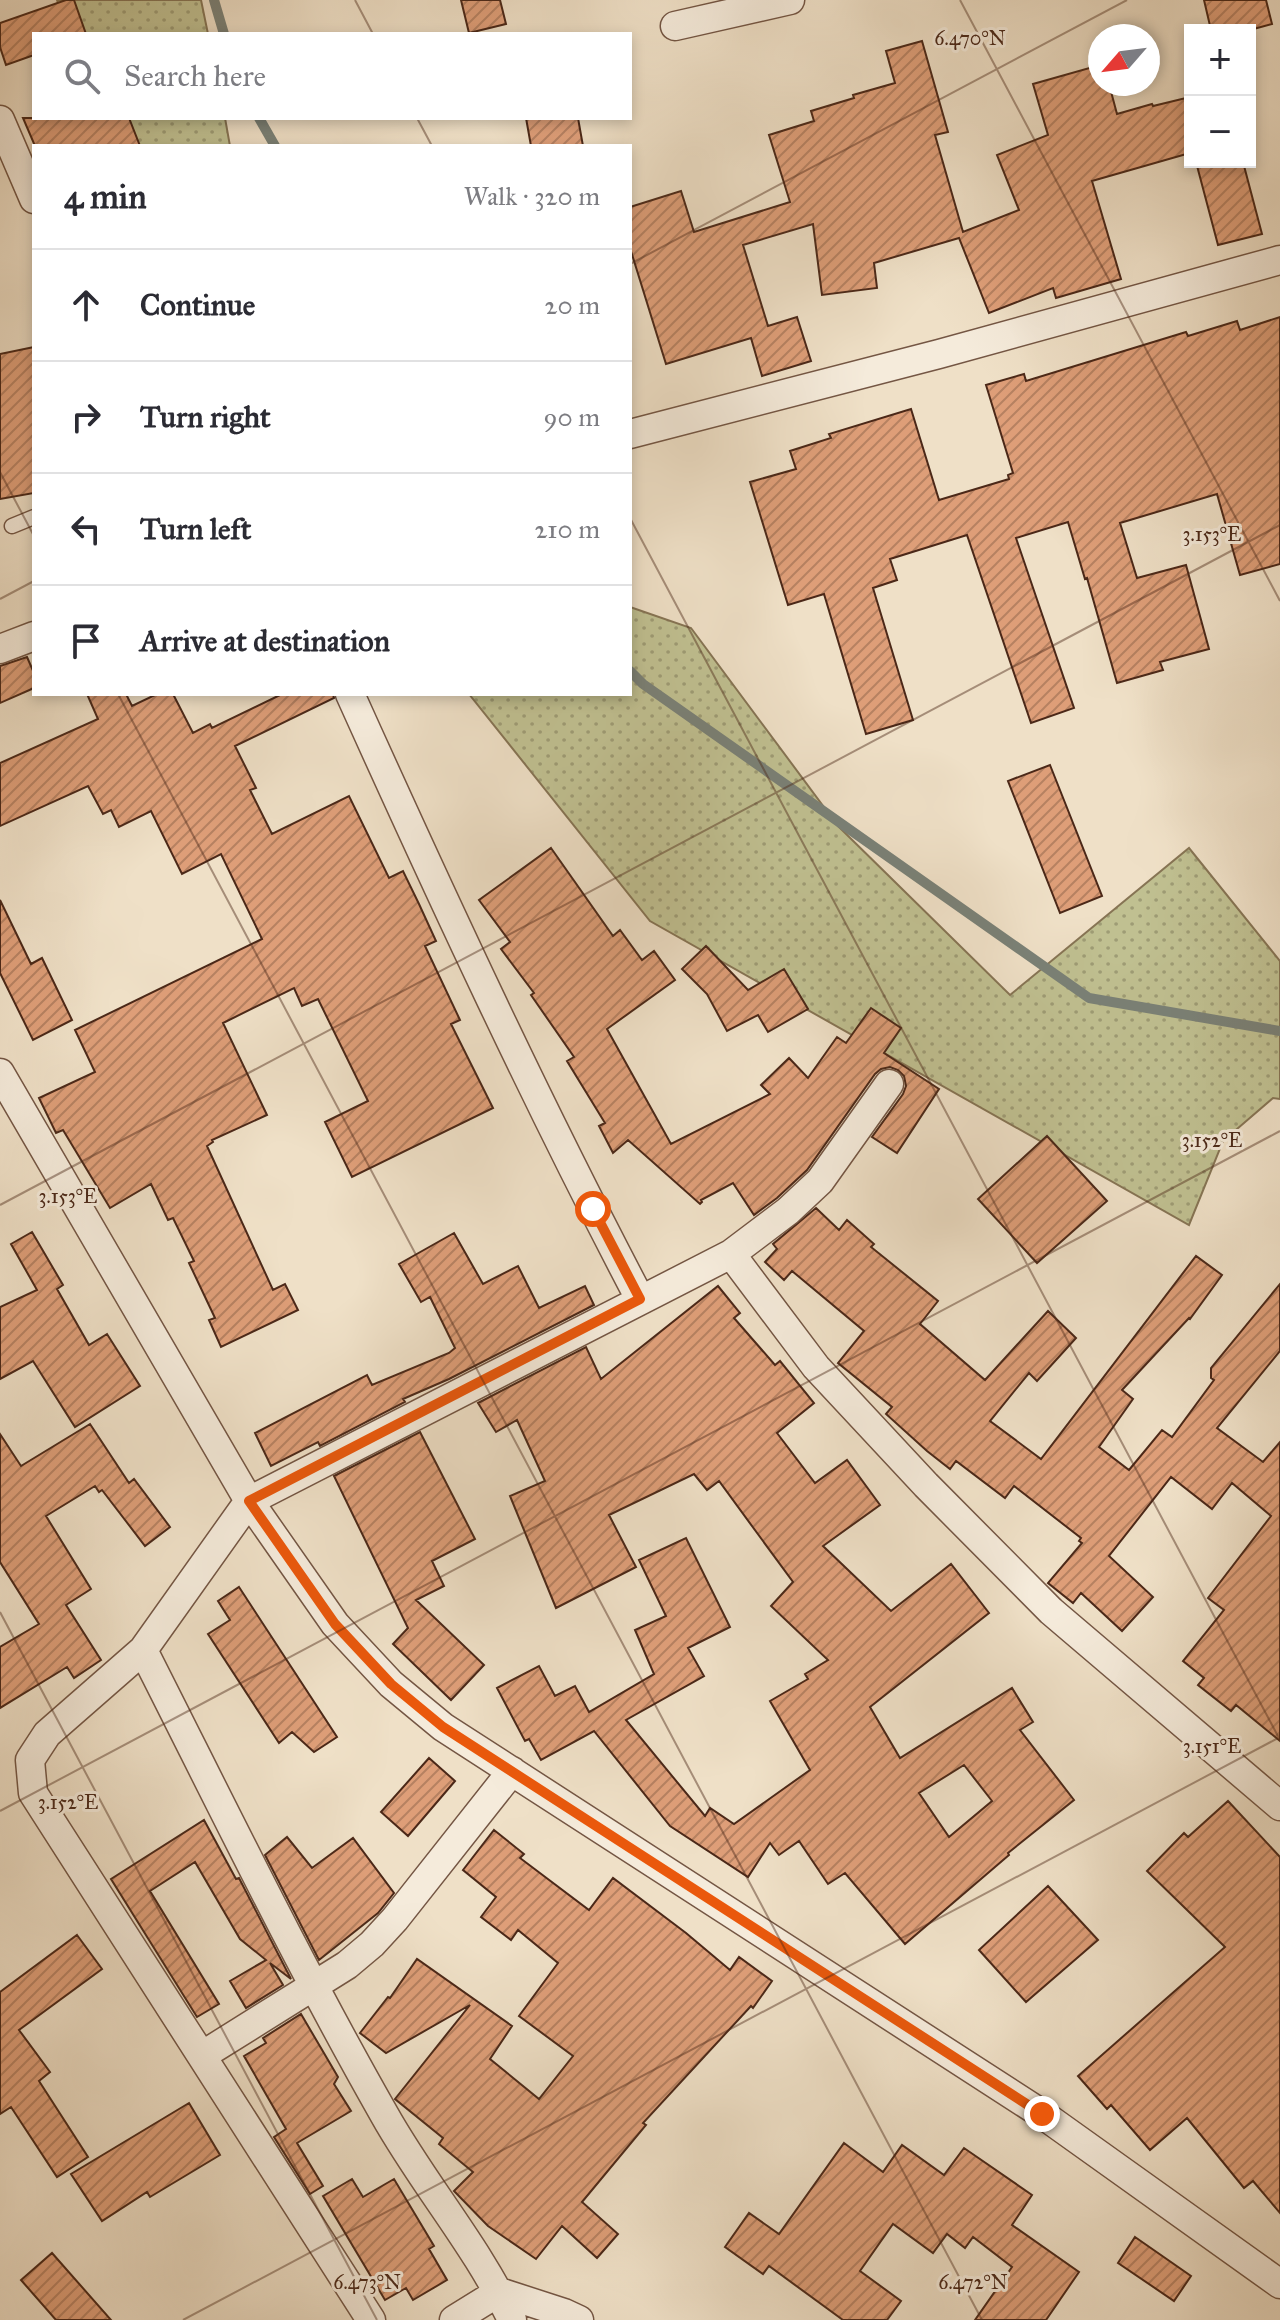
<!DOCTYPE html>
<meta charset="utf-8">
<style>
body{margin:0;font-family:"IM FELL Great Primer",serif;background:#f2f2f3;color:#2b2b33}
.controls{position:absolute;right:24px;top:24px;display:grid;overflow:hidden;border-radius:0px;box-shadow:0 4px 12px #0003}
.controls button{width:72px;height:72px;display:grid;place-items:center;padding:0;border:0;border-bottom:2px solid #e1e1e2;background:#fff;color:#2b2b33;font:40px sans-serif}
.compass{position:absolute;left:1088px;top:24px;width:72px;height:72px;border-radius:50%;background:#fff;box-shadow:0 4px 12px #0003;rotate:242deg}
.stop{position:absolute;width:24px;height:24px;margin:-18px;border:6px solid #ea580c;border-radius:50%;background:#fff}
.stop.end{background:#ea580c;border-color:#fff;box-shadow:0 2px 8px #0008}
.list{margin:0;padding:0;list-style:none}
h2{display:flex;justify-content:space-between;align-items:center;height:104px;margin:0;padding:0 32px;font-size:34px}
h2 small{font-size:26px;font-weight:400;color:#7c7c81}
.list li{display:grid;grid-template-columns:52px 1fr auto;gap:24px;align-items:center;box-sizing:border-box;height:112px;padding:0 32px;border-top:2px solid #e1e1e2}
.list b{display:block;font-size:30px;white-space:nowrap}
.list em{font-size:26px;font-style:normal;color:#7c7c81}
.icon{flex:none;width:44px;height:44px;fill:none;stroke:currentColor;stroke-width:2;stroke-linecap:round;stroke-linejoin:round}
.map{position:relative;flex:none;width:1280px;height:2320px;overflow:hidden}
.search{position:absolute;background:#fff;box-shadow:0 4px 12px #0003;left:32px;top:32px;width:600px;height:88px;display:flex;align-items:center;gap:20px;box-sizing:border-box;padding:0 28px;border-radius:0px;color:#7c7c81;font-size:30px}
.panel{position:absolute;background:#fff;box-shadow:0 4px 12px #0003;left:32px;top:144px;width:600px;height:552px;border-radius:0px}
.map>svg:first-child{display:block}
</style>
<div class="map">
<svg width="1280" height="2320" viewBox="0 0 1280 2320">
<defs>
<pattern id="green-dots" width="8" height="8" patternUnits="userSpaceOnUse" patternTransform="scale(2)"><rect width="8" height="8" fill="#c0c091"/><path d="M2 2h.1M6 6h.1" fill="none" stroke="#9e9c75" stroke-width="1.8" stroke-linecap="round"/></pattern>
<pattern id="building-hatch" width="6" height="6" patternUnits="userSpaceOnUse" patternTransform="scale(2)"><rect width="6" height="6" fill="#de9e78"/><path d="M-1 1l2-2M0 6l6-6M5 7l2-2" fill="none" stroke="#b68161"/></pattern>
</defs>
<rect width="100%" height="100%" fill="#efe0c7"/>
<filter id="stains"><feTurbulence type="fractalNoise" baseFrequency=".0025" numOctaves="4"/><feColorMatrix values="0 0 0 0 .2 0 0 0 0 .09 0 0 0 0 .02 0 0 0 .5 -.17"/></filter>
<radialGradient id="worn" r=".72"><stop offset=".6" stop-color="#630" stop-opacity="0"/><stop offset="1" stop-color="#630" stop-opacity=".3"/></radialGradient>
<path fill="url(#green-dots)" stroke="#867454" stroke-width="2" d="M 57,0 L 201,0 L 208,34 L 69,34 Z
M 99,118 L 225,118 L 230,146 L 109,146 Z
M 630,607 L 691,628 L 838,826 L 1010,995 L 1189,848 L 1280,961 L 1280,1099 L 1273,1098 L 1223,1141 L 1189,1225 L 650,921 L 469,694 L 630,694 Z"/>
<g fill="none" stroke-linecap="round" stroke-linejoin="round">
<path stroke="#7a8177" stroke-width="10" d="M 214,0 L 224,34
M 259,118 L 275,146
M 630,671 L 643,684 L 1089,998 L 1280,1031"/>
</g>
<path fill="url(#building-hatch)" stroke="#4b2818" stroke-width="2" fill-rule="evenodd" d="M 66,0 L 74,0 L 86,34 L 34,34 L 34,55 L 6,65 L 0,47 L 0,23 Z
M 461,0 L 500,0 L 506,24 L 469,33 Z
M 1204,0 L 1266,0 L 1272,24 L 1250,30 L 1211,30 Z
M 922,41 L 948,132 L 935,135 L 963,232 L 1019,210 L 997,155 L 1048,135 L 1033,84 L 1100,65 L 1100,84 L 1109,84 L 1117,114 L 1152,104 L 1153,106 L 1190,97 L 1190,153 L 1092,181 L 1121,279 L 1056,298 L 1053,288 L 989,313 L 959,238 L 874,263 L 877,288 L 822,295 L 813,224 L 743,245 L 768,326 L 797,317 L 811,361 L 762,376 L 751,338 L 666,364 L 630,248 L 630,207 L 681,191 L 694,232 L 790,202 L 769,135 L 814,121 L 811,111 L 854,98 L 853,95 L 895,83 L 886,51 Z
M 23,118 L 129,118 L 140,146 L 35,146 Z
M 526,118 L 578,118 L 583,146 L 531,146 Z
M 1196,162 L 1243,162 L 1262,234 L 1218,245 Z
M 1280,317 L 1280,564 L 1240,575 L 1217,494 L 1120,523 L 1137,578 L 1186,565 L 1209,649 L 1160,662 L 1163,670 L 1117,683 L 1087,578 L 1085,579 L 1068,522 L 1016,538 L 1074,708 L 1031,723 L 967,535 L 890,559 L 897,580 L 873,588 L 913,720 L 866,734 L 824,594 L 788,605 L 750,482 L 796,469 L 790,451 L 831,438 L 829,434 L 911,409 L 939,500 L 1009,479 L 1008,475 L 1013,473 L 986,385 L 1024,374 L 1026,381 L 1186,332 L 1188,336 L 1237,321 L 1240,330 Z
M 34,347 L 34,493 L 0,499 L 0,354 Z
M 27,657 L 34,673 L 34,688 L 0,703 L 0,666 Z
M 87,694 L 126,694 L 132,706 L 157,694 L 173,694 L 193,733 L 210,724 L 212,728 L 282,694 L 333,694 L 334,698 L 235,746 L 256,788 L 250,790 L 272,834 L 349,796 L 389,878 L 403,871 L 419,904 L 436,941 L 425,946 L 460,1020 L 451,1024 L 493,1108 L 352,1177 L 325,1122 L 368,1101 L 318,999 L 302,1006 L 294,988 L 223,1023 L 267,1115 L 212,1140 L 213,1142 L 207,1146 L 273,1290 L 285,1284 L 298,1310 L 221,1347 L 209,1320 L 215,1318 L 189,1263 L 194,1261 L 173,1218 L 168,1220 L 151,1184 L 110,1208 L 63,1130 L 56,1133 L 39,1098 L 95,1072 L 75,1030 L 262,939 L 221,854 L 182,874 L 151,811 L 119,827 L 111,810 L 103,814 L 88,786 L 0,826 L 0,763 L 98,719 Z
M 1050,765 L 1102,896 L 1060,913 L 1008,781 Z
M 551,848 L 613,936 L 620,930 L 642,960 L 654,951 L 675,980 L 607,1029 L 671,1144 L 770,1094 L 761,1085 L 789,1058 L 808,1078 L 837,1037 L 846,1043 L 871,1008 L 901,1028 L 884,1053 L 939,1089 L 897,1153 L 872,1137 L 903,1094 L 906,1086 L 904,1076 L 898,1070 L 890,1067 L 881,1069 L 875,1074 L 807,1170 L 777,1198 L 754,1215 L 733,1183 L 701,1200 L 702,1202 L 700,1204 L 628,1140 L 613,1153 L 599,1126 L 605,1123 L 567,1061 L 574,1057 L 531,995 L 534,993 L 501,949 L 510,942 L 479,900 Z
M 0,900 L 31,964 L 42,958 L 72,1020 L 33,1040 L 0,973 Z
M 706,946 L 748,990 L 784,969 L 808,1009 L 768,1032 L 758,1015 L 727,1031 L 707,994 L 682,969 Z
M 1047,1136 L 1107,1201 L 1037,1263 L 978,1199 Z
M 816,1208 L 839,1230 L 847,1220 L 874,1244 L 871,1247 L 938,1301 L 920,1324 L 985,1380 L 1048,1311 L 1076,1338 L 1037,1381 L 1029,1373 L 990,1421 L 1041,1459 L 1196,1256 L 1222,1275 L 1190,1319 L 1189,1318 L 1122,1390 L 1133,1399 L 1099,1447 L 1129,1470 L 1162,1430 L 1172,1437 L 1214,1380 L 1211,1378 L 1211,1368 L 1280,1284 L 1280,1351 L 1217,1428 L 1263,1462 L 1280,1442 L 1280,1741 L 1236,1705 L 1231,1711 L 1198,1685 L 1204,1678 L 1183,1661 L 1224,1610 L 1208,1598 L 1271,1516 L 1232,1483 L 1212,1509 L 1171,1477 L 1109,1556 L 1153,1597 L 1122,1631 L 1081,1593 L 1073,1603 L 1048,1583 L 1082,1543 L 1079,1541 L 1081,1538 L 1014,1486 L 1005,1498 L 956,1461 L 950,1469 L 927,1451 L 886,1414 L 892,1407 L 838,1363 L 864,1331 L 792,1271 L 784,1280 L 765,1262 L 777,1249 L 773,1244 Z
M 32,1232 L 63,1285 L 57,1289 L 89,1345 L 107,1334 L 140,1386 L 75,1427 L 33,1361 L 0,1379 L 0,1307 L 37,1290 L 11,1244 Z
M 454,1233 L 483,1284 L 518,1266 L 539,1308 L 585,1286 L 594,1305 L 449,1379 L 403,1399 L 405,1402 L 320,1446 L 318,1442 L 271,1466 L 255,1433 L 367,1375 L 372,1385 L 449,1353 L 455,1348 L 430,1297 L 421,1302 L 399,1264 Z
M 718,1286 L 740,1313 L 734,1318 L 775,1365 L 780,1361 L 814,1403 L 777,1433 L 815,1483 L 847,1460 L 880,1505 L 823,1546 L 891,1611 L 951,1564 L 989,1613 L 870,1707 L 900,1758 L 1012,1688 L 1033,1722 L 1020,1730 L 1074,1800 L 1008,1853 L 1009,1855 L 905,1944 L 845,1873 L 828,1884 L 799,1841 L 779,1855 L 770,1843 L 748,1877 L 670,1826 L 594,1731 L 541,1760 L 529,1739 L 525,1741 L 497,1688 L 539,1666 L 555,1696 L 575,1686 L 589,1712 L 654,1674 L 635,1630 L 666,1616 L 639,1560 L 686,1538 L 730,1627 L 688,1648 L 704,1676 L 626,1720 L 705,1816 L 710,1808 L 734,1824 L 810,1770 L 770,1701 L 808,1679 L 805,1674 L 828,1660 L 771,1606 L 793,1582 L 719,1481 L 707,1490 L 694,1474 L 609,1515 L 636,1567 L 556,1608 L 510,1496 L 545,1481 L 517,1420 L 496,1432 L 478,1403 L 586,1347 L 601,1379 ZM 964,1765 L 992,1801 L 949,1837 L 919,1793 Z
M 90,1424 L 129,1483 L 134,1479 L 170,1527 L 145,1546 L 102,1490 L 99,1492 L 95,1486 L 46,1516 L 91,1589 L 66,1605 L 101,1660 L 74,1678 L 67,1667 L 0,1708 L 0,1647 L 39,1624 L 0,1562 L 0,1434 L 21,1466 Z
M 420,1432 L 475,1539 L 432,1561 L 444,1586 L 416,1600 L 484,1665 L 451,1700 L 393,1644 L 408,1628 L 334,1476 Z
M 239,1587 L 337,1737 L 314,1752 L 292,1732 L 279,1743 L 208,1634 L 230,1620 L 218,1601 Z
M 429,1758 L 455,1781 L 408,1836 L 381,1812 Z
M 1228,1801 L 1280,1857 L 1280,2213 L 1253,2181 L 1244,2188 L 1187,2118 L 1150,2150 L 1111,2105 L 1107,2109 L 1078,2076 L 1225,1947 L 1147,1871 L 1184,1833 L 1188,1837 Z
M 204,1820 L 236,1879 L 239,1878 L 291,1979 L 270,1963 L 283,1985 L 246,2008 L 230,1981 L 266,1960 L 240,1939 L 195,1862 L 150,1891 L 219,2004 L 197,2017 L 111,1879 Z
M 494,1830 L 524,1854 L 520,1858 L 589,1910 L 613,1878 L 686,1933 L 730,1970 L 739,1957 L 772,1981 L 753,2008 L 751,2006 L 643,2123 L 646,2125 L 582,2202 L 618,2234 L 597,2258 L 562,2226 L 536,2259 L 488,2226 L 454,2191 L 473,2172 L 439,2144 L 443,2138 L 395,2099 L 470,2005 L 386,2053 L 360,2033 L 388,1997 L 390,1998 L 417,1959 L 512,2026 L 490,2059 L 539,2099 L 573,2056 L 519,2016 L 558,1963 L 518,1930 L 511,1940 L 481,1917 L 496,1897 L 463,1870 Z
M 287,1837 L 312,1868 L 353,1838 L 394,1893 L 378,1913 L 319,1960 L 265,1855 Z
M 1048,1886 L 1098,1940 L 1026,2002 L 979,1950 Z
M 77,1935 L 102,1969 L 19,2030 L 50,2072 L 39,2081 L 88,2157 L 57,2177 L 11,2107 L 0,2114 L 0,1992 Z
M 301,2014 L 338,2077 L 334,2084 L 351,2111 L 297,2143 L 323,2186 L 310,2194 L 274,2137 L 286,2129 L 244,2056 L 266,2043 L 263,2038 Z
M 189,2103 L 220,2155 L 150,2197 L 147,2192 L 102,2221 L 71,2174 Z
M 844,2143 L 883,2172 L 902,2145 L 944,2175 L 964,2148 L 1032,2195 L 1012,2225 L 1079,2272 L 1046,2320 L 975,2320 L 1012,2267 L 973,2237 L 965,2248 L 947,2234 L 933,2253 L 893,2224 L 860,2271 L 901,2301 L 887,2320 L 843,2320 L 769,2266 L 763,2274 L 725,2247 L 749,2213 L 779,2234 Z
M 352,2179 L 363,2197 L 394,2179 L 434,2246 L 429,2249 L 447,2280 L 413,2300 L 406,2288 L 385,2300 L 323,2196 Z
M 1135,2237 L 1191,2276 L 1174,2301 L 1118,2263 Z
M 52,2253 L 111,2320 L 56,2320 L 21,2280 Z"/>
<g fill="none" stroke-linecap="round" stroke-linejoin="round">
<defs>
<path id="service" d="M 12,526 L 34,517"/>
<path id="minor" d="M 675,26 L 790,0
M 0,120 L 34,199
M 630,434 L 939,354 L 1280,260
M 0,649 L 34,636
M 350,694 C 442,898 536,1101 640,1299
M 0,1073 L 249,1501 L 335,1624 L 391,1684 L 443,1727 L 1042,2114 L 1280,2284
M 731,1254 L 816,1367 L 926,1485 L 1051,1611 L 1280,1806
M 143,1650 C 222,1806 298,1963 384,2114 C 423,2184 478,2247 512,2320
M 203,2055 L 347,1965 L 372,1944 L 395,1919 L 512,1771
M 371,2320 L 33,1793 L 30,1760 L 47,1734 L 143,1650 L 249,1501 L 731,1254 L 788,1211 L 820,1181 L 889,1084
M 454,2320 L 499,2292 L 564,2313 L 579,2320"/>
</defs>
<use href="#service" stroke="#745644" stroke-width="17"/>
<use href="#minor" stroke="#745644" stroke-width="31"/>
<use href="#service" stroke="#f5ebdb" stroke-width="14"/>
<use href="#minor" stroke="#f5ebdb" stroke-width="28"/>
</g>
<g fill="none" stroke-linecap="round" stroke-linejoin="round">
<path stroke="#ea580c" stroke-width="10" d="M 593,1209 L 640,1299 L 249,1501 L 335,1624 L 391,1684 L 443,1727 L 1042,2114"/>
</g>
<path fill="none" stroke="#4b2818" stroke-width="2" stroke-opacity="0.45" d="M 355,0 L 373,34M 960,0 L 1280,601M 417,118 L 432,146M 630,264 L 1127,0M 0,472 L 34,536M 630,518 L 1280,1740M 0,599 L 34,581M 118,694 L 982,2320M 0,1205 L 1280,525M 0,1612 L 377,2320M 0,1811 L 1280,1131M 183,2320 L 1280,1737"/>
<g font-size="20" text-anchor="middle" fill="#4b2818" stroke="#f5ebdb" stroke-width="6" stroke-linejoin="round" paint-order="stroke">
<text x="970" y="45">6.470°N</text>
<text x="1212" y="541">3.153°E</text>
<text x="1212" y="1147">3.152°E</text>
<text x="68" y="1203">3.153°E</text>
<text x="1212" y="1753">3.151°E</text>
<text x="68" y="1809">3.152°E</text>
<text x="367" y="2289">6.473°N</text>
<text x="973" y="2289">6.472°N</text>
</g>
<rect width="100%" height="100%" filter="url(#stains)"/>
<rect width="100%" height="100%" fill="url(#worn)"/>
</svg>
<div class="controls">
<button>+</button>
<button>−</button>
</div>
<svg class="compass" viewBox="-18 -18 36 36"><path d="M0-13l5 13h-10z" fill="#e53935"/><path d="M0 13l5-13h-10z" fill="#7c7c81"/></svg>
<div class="stop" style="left:593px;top:1209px"></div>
<div class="stop end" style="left:1042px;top:2114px"></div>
<div class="search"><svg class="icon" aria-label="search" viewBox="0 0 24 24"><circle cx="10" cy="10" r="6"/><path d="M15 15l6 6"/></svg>Search here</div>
<section class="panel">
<h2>4 min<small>Walk · 320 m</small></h2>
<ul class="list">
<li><svg class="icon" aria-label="ahead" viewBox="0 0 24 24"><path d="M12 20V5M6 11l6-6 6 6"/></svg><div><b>Continue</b></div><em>20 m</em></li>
<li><svg class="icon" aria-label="right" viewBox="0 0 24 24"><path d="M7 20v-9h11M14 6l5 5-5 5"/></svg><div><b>Turn right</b></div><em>90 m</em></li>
<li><svg class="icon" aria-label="left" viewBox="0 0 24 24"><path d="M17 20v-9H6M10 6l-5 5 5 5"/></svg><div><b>Turn left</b></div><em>210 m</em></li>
<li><svg class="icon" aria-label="arrive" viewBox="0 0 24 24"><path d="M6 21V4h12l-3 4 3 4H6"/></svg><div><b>Arrive at destination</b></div></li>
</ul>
</section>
</div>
